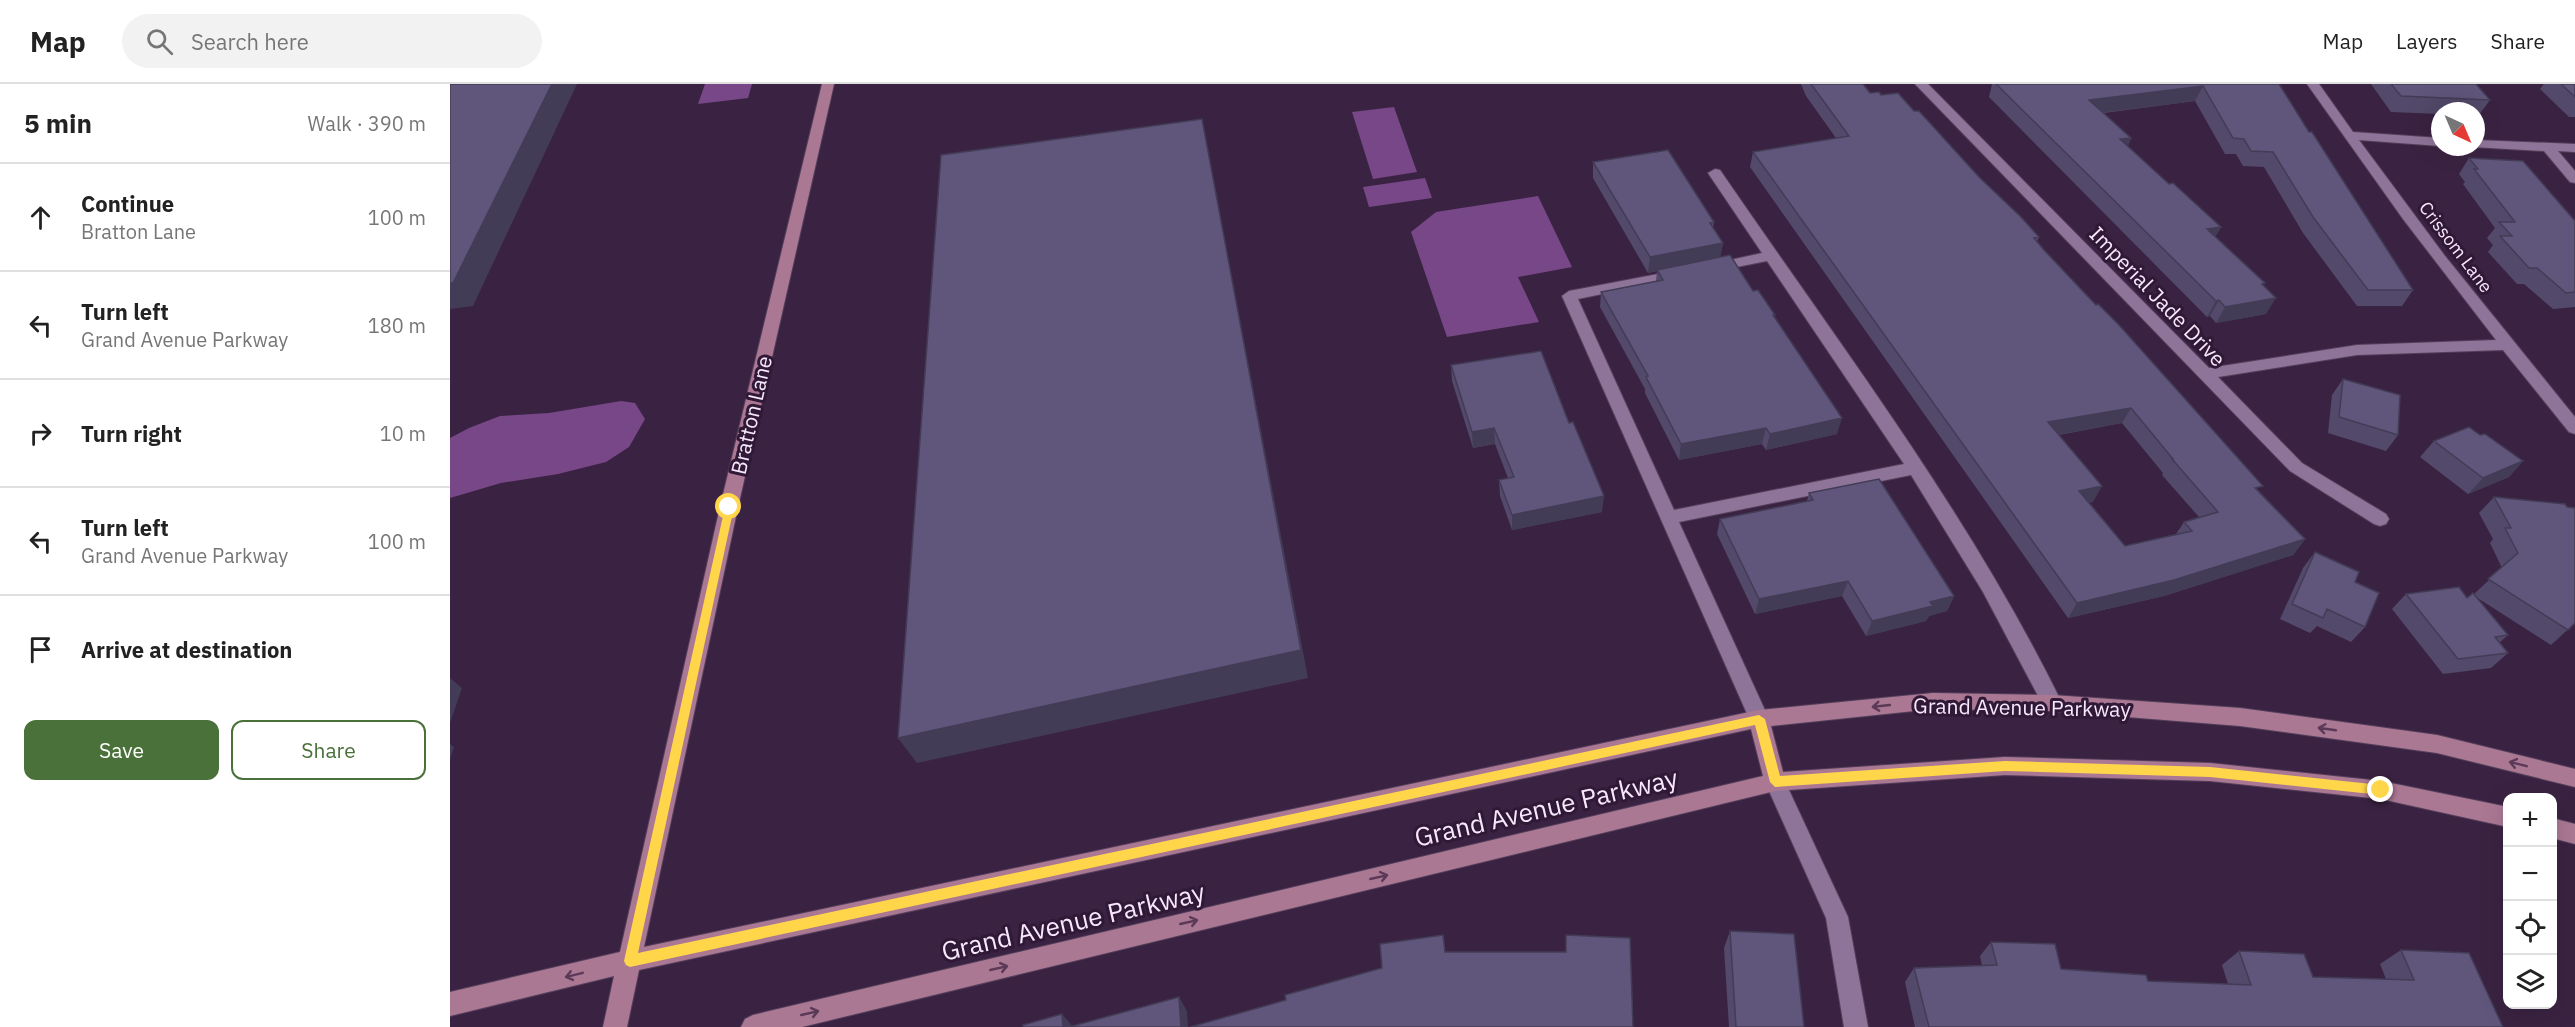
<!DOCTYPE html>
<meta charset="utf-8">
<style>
body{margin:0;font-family:"IBM Plex Sans",sans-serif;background:#f2f2f2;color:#222}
.controls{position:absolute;right:18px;bottom:18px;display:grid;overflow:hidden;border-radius:12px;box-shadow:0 6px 24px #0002}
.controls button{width:54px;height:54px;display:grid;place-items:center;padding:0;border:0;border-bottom:2px solid #e0e0e0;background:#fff;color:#222;font:30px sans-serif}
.compass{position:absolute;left:1981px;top:18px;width:54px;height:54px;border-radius:50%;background:#fff;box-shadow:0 6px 24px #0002;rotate:136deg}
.stop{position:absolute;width:18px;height:18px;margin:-14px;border:4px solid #ffd54a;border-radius:50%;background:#fff}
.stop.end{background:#ffd54a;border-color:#fff;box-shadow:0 2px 6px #0008}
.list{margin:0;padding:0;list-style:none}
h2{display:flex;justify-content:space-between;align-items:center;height:78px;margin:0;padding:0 24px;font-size:26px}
h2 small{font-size:20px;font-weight:400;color:#767676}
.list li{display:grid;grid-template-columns:39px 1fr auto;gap:18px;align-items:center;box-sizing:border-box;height:108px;padding:0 24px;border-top:2px solid #e0e0e0}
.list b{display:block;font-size:22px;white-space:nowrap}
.list p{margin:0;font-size:20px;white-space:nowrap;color:#767676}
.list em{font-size:20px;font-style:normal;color:#767676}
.actions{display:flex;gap:12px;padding:18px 24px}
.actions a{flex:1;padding:14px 0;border:2px solid #4a7139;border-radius:12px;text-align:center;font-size:21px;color:#4a7139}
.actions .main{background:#4a7139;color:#fff}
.icon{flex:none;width:33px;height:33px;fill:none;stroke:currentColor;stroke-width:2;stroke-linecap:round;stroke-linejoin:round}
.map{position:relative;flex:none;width:2125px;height:943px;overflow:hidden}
header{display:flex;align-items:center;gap:36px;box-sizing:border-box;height:84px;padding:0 30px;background:#fff;border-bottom:2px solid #e0e0e0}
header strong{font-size:28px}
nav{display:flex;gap:33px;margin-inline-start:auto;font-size:21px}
.search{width:420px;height:54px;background:#f2f2f2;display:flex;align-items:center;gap:15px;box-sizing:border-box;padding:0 21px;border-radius:33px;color:#767676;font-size:22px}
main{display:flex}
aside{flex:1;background:#fff}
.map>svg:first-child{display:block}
</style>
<header>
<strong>Map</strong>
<div class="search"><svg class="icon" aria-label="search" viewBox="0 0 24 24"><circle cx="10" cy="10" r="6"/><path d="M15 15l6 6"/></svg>Search here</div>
<nav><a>Map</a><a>Layers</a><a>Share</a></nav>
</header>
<main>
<aside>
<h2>5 min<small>Walk · 390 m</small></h2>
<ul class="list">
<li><svg class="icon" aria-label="ahead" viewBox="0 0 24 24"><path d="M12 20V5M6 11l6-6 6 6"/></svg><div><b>Continue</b><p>Bratton Lane</p></div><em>100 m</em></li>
<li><svg class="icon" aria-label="left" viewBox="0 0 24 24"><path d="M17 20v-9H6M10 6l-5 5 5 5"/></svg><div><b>Turn left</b><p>Grand Avenue Parkway</p></div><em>180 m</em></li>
<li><svg class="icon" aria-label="right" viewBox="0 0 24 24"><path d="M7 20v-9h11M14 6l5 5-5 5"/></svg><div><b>Turn right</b></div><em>10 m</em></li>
<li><svg class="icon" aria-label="left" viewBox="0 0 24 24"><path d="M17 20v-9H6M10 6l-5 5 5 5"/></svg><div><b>Turn left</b><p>Grand Avenue Parkway</p></div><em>100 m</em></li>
<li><svg class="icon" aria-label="arrive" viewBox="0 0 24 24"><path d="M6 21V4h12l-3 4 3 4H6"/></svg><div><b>Arrive at destination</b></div></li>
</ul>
<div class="actions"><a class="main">Save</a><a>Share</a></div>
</aside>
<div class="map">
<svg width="2125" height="943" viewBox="0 0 2125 943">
<rect width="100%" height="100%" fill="#3a2342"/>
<path fill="#774787" d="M 255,0 L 302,0 L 298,14 L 248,20 Z
M 944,23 L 967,88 L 923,95 L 902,28 Z
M 975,94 L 982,114 L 919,123 L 913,103 Z
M 1088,112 L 1122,183 L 1068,193 L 1089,238 L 997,253 L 961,148 L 986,128 Z
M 171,317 L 185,319 L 195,335 L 179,363 L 156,378 L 108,390 L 51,399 L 0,414 L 0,354 L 19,344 L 50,332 L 99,329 Z"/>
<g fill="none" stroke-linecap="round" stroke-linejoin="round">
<defs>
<path id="street" d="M 1465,0 L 1478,0 L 1759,284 L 1907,261 L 2046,256 L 1953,135 L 1857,0 L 1869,0 L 1903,48 L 1990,54 L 1990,62 L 1909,56 L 1995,172 L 2125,333 L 2125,350 L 2119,348 L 2053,266 L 1907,271 L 1768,293 L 1852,379 L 1936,430 L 1939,435 L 1936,440 L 1930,442 L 1924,440 L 1840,387 Z
M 2026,56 L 2125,60 L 2125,68 L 2108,67 L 2125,87 L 2125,99 L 2120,98 L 2094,67 L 2023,63 L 2026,63 Z
M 1265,85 L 1270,86 C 1389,260 1519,429 1612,619 L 1609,625 L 1602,627 L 1595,625 L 1533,508 L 1461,391 L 1229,438 L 1319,635 L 1316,641 L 1309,644 L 1302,641 L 1112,212 L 1119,207 L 1229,186 L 1236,190 L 1229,194 L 1128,215 L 1224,426 L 1454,380 L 1317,177 L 1262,188 L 1255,184 L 1257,181 L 1312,169 L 1258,89 Z
M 1325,689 L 1332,691 L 1398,833 L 1418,943 L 1394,943 L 1376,834 L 1315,698 L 1318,691 Z"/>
<path id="secondary" d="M 372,0 L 384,0 L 288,423 L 194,863 L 1309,626 L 1483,609 L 1602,611 L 1790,624 L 1987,651 L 2125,685 L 2125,703 L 1987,669 L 1790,642 L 1602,627 L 1483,625 L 1321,642 L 1333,688 L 1555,673 L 1760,679 L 1931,697 L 2058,723 L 2058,743 L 1931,715 L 1760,697 L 1555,691 L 1325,707 L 352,943 L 291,943 L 295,935 L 303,931 L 1313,692 L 1301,645 L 189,886 L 177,943 L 153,943 L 164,892 L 0,932 L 0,908 L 170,868 L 270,423 Z
M 2102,734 L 2125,740 L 2125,760 L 2102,754 Z"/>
</defs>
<use href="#street" stroke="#543f5b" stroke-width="2"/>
<use href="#secondary" stroke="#543f5b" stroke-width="2"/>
<use href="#street" fill="#8e7498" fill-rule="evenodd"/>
<use href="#secondary" fill="#ab7894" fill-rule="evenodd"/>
</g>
<path fill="#53496a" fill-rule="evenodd" d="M 1351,0 L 1413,0 L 1420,9 L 1431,11 L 1464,27 L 1589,153 L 1587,158 L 1594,166 L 1809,407 L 1855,455 L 1843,471 L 1714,512 L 1618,534 L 1300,83 L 1303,68 L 1386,54 L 1356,12 ZM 1672,339 L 1713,389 L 1712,391 L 1749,433 L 1734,438 L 1726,450 L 1675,462 L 1639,418 L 1643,418 L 1609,351 Z
M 1542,0 L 1829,0 L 1859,48 L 1963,206 L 1952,222 L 1907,222 L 1853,149 L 1814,83 L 1793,82 L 1786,70 L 1775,70 L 1745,17 L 1654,29 L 1681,54 L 1678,62 L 1719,100 L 1771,143 L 1765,153 L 1814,202 L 1816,230 L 1766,239 L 1760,232 L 1757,233 L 1539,13 Z
M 1921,0 L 2026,0 L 2040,16 L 2029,31 L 2026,31 L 2026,27 L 1990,27 L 1990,30 L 1941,28 Z
M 2094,0 L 2125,0 L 2125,33 L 2119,33 L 2090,5 Z
M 2019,74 L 2125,137 L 2125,223 L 2103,225 L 2074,200 L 2067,200 L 2038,168 L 2043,161 L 2037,154 L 2045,144 L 2013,100 L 2015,98 L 2009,90 Z
M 1143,78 L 1264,138 L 1263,144 L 1273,159 L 1270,173 L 1303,207 L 1324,233 L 1387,350 L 1316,366 L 1312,360 L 1229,376 L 1195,309 L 1195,305 L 1150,223 L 1151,208 L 1206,197 L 1207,187 L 1198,189 L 1143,94 Z
M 1001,281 L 1152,428 L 1062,446 L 1050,412 L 1049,396 L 1058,394 L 1045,360 L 1023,364 L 1002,297 Z
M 1893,295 L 1948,351 L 1936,367 L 1878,349 L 1882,311 Z
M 1984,357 L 2073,377 L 2059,393 L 2018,410 L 1970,373 Z
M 1359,409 L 1504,512 L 1497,527 L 1479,532 L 1476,537 L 1416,552 L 1392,512 L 1305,530 L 1267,450 L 1270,435 L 1357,417 Z
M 2044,413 L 2125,539 L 2101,561 L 2026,513 L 2058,551 L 2049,559 L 2058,569 L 2041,584 L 1993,590 L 1942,525 L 1956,510 L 2017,514 L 2024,510 L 2052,484 L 2040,459 L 2043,455 L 2029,429 Z
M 1865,468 L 1915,543 L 1901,558 L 1867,542 L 1860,549 L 1830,535 L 1853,484 Z
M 1280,847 L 1354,943 L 1279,943 L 1274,864 Z
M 1541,858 L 1611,885 L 1698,897 L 1778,900 L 1772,881 L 1789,867 L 1863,893 L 1936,895 L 1930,880 L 1951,866 L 2053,943 L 1465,943 L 1455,898 L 1464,884 L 1532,882 L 1530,872 Z"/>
<path fill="#433c56" d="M 102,0 L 127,0 L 23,222 L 0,225 L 0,199 Z
M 1753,2 L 1745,17 L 1633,31 L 1639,16 Z
M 752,35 L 858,594 L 467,679 L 448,654 Z
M 1681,54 L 1675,69 L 1670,55 Z
M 1771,143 L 1762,158 L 1757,145 Z
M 1273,159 L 1270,175 L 1207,186 L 1207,187 L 1198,189 L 1200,173 Z
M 1826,214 L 1816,230 L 1766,239 L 1775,223 Z
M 1769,216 L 1760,232 L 1757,233 L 1766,217 Z
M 1681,324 L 1672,339 L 1590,354 L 1598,338 Z
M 1392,334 L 1387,350 L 1316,366 L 1320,350 Z
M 1044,344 L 1045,360 L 1023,364 L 1022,348 Z
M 1316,344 L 1312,360 L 1229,376 L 1231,360 Z
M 2073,377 L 2059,393 L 2018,410 L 2033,394 Z
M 1652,402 L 1643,418 L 1621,423 L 1629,407 Z
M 1154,412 L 1152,428 L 1062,446 L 1062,431 Z
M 1855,455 L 1843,471 L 1714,512 L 1618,534 L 1627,519 Z
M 1398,497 L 1392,512 L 1305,530 L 1309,515 Z
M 1504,512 L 1497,527 L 1479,532 L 1476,537 L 1416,552 L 1422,537 L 1480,518 Z
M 0,594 L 12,604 L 0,639 Z
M 0,660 L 4,663 L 0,675 Z
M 729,913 L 737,927 L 738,943 L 731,943 Z
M 612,930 L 623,943 L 613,943 Z"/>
<path fill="#60557b" stroke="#433c56" stroke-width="1.5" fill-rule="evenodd" d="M 0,0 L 102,0 L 3,199 L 0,199 Z
M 1361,0 L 1413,0 L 1420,9 L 1429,8 L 1431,11 L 1448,9 L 1464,27 L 1469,27 L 1529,93 L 1570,132 L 1589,153 L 1584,154 L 1594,166 L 1646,221 L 1648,220 L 1669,241 L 1813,402 L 1805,404 L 1855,455 L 1724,496 L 1627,519 L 1303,68 L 1399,52 ZM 1681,324 L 1723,375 L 1722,375 L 1768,428 L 1734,438 L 1742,447 L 1675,462 L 1629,407 L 1652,402 L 1598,338 Z
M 1546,0 L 1829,0 L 1859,48 L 1862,48 L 1963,206 L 1918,206 L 1863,133 L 1823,68 L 1801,67 L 1794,55 L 1783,54 L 1753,2 L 1639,16 L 1681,54 L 1670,55 L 1719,100 L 1723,99 L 1771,143 L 1757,145 L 1815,199 L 1812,200 L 1826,214 L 1775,223 L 1769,216 L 1766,217 Z
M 1941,0 L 2026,0 L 2040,16 L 1951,12 Z
M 2111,0 L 2125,0 L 2125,13 Z
M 752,35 L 851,566 L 448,654 L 491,71 Z
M 1218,66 L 1264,138 L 1260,139 L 1273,159 L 1200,173 L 1143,78 Z
M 2019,74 L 2073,77 L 2125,137 L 2125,208 L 2116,209 L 2087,184 L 2079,184 L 2050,152 L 2062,152 L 2049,138 L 2065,138 L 2024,85 L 2028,85 Z
M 1280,171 L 1303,207 L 1308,206 L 1325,231 L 1323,231 L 1392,334 L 1320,350 L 1316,344 L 1231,360 L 1196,293 L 1198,292 L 1151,208 L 1213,196 L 1207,186 Z
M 1091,267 L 1119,339 L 1123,338 L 1154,412 L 1062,431 L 1049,396 L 1064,393 L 1044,344 L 1022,348 L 1001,281 Z
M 1893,295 L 1950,311 L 1948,351 L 1889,333 Z
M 2019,343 L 2030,351 L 2035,350 L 2073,377 L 2033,394 L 1984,357 Z
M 1429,395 L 1504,512 L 1480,518 L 1483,522 L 1422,537 L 1398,497 L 1309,515 L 1270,435 L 1363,416 L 1359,409 Z
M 2044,413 L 2115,420 L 2117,423 L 2125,424 L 2125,539 L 2118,546 L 2038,495 L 2068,469 L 2055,444 L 2061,444 Z
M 1865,468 L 1909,488 L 1905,498 L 1929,509 L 1915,543 L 1877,525 L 1873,534 L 1842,520 Z
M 2009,503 L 2017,514 L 2023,509 L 2058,551 L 2045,553 L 2058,569 L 2008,575 L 1956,510 Z
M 1280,847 L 1344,850 L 1354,943 L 1286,943 Z
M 993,851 L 995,868 L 1116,868 L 1116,851 L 1180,854 L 1183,943 L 740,943 L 836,916 L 835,911 L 932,884 L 930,860 Z
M 1541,858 L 1605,860 L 1611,885 L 1696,891 L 1698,897 L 1801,901 L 1789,867 L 1854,870 L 1863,893 L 1964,896 L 1951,866 L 2019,869 L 2053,943 L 1479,943 L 1464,884 L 1547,881 Z
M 729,913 L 731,943 L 619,943 Z
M 612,930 L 613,943 L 573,943 L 573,941 Z"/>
<defs><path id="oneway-shaft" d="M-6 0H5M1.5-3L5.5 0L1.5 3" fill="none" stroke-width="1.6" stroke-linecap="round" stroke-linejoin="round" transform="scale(1.5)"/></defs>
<g stroke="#5b3a58">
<use href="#oneway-shaft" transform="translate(1431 622) rotate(174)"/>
<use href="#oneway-shaft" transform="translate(1877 645) rotate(-172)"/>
<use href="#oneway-shaft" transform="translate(2068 680) rotate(-166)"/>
<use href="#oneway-shaft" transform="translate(929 793) rotate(-13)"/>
<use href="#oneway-shaft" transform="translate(739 838) rotate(-13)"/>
<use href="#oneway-shaft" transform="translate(549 884) rotate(-13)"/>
<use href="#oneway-shaft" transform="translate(124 891) rotate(166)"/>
<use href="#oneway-shaft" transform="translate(360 929) rotate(-13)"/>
</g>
<path fill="#ffd54a" d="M 279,420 L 284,423 L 188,869 L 1309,631 L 1315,635 L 1330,692 L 1555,677 L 1760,683 L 1931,701 L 1936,706 L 1931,711 L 1760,693 L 1555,687 L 1325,703 L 1320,698 L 1305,641 L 180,883 L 176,881 L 174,877 L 275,423 Z"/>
<g text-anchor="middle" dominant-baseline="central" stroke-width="6" stroke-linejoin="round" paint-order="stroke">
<g font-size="18" fill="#f7e8fc" stroke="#301937">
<text transform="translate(2006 163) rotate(53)">Crissom Lane</text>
</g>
<g font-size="21" fill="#f7e8fc" stroke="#301937">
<text transform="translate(1708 212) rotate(46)">Imperial Jade Drive</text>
<text transform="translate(301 331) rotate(-77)">Bratton Lane</text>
<text transform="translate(1572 623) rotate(1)">Grand Avenue Parkway</text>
</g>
<g font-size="26" fill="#f7e8fc" stroke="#301937">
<text transform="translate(1096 723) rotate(-13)">Grand Avenue Parkway</text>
<text transform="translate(623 837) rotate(-13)">Grand Avenue Parkway</text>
</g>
</g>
</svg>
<div class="controls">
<button>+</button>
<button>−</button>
<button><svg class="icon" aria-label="locate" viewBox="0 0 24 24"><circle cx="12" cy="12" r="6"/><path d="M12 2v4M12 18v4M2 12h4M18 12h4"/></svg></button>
<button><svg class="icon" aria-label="layers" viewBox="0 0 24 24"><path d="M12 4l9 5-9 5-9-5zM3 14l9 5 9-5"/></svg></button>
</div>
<svg class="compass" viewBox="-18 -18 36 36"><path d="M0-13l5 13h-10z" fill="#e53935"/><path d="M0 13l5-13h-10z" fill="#767676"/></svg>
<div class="stop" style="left:279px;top:423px"></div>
<div class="stop end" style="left:1931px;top:706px"></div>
</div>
</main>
